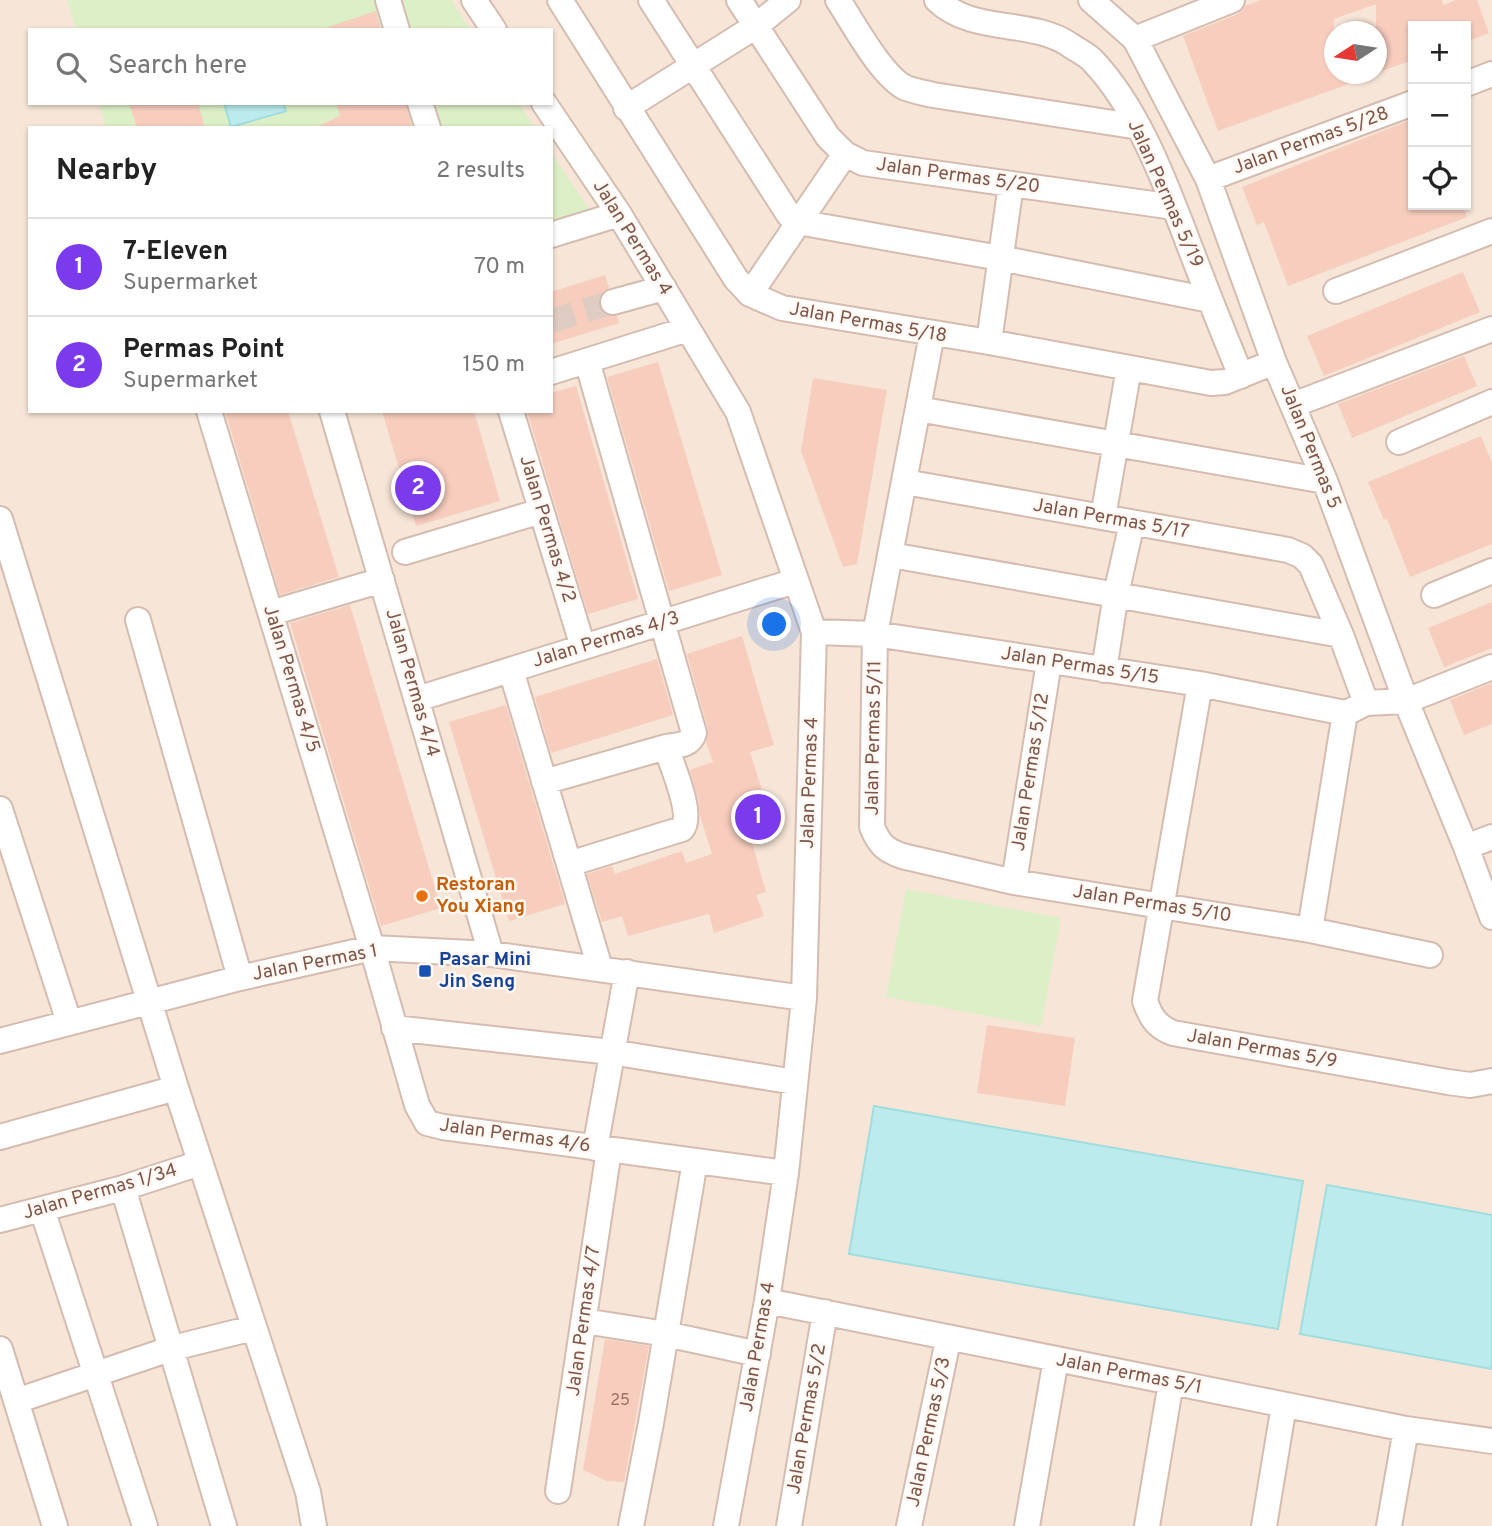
<!DOCTYPE html>
<meta charset="utf-8">
<style>
body{margin:0;font-family:Overpass,sans-serif;background:#f6f6f6;color:#222}
.controls{position:absolute;right:21px;top:21px;display:grid;overflow:hidden;border-radius:0px;box-shadow:0 2px 5px #0004}
.controls button{width:63px;height:63px;display:grid;place-items:center;padding:0;border:0;border-bottom:2px solid #e0e0e0;background:#fff;color:#222;font:35px sans-serif}
.compass{position:absolute;left:1324px;top:21px;width:63px;height:63px;border-radius:50%;background:#fff;box-shadow:0 2px 5px #0004;rotate:258deg}
.you{position:absolute;left:775px;top:625px;width:24px;height:24px;margin:-18px;border:5px solid #fff;border-radius:50%;background:#1a73e8;box-shadow:0 0 0 10px #1a73e833}
.badge{display:grid;place-items:center;width:46px;height:46px;border-radius:50%;background:#7c3aed;color:#fff;font-size:23px;font-weight:700}
.pin{position:absolute;translate:-50% -50%;border:4px solid #fff;box-shadow:0 2px 7px #0006}
.list{margin:0;padding:0;list-style:none}
h2{display:flex;justify-content:space-between;align-items:center;height:91px;margin:0;padding:0 28px;font-size:30px}
h2 small{font-size:23px;font-weight:400;color:#767676}
.list li{display:grid;grid-template-columns:46px 1fr auto;gap:21px;align-items:center;box-sizing:border-box;height:98px;padding:0 28px;border-top:2px solid #e0e0e0}
.list b{display:block;font-size:26px;white-space:nowrap}
.list p{margin:0;font-size:23px;white-space:nowrap;color:#767676}
.list em{font-size:23px;font-style:normal;color:#767676}
.icon{flex:none;width:38px;height:38px;fill:none;stroke:currentColor;stroke-width:2;stroke-linecap:round;stroke-linejoin:round}
.map{position:relative;flex:none;width:1492px;height:1526px;overflow:hidden}
.search{position:absolute;background:#fff;box-shadow:0 2px 5px #0004;left:28px;top:28px;width:525px;height:77px;display:flex;align-items:center;gap:18px;box-sizing:border-box;padding:0 24px;border-radius:0px;color:#767676;font-size:26px}
.panel{position:absolute;background:#fff;box-shadow:0 2px 5px #0004;left:28px;top:126px;width:525px;height:287px;border-radius:0px}
.map>svg:first-child{display:block}
</style>
<div class="map">
<svg width="1492" height="1526" viewBox="0 0 1492 1526">
<rect width="100%" height="100%" fill="#fff4ea"/>
<path fill="#f7e5d7" fill-rule="evenodd" d="M 0,0 L 1492,0 L 1492,1526 L 0,1526 ZM 1413,26 L 1466,26 L 1466,205 L 1413,205 ZM 30,30 L 551,30 L 551,103 L 30,103 ZM 1334,32 L 1376,32 L 1376,74 L 1334,74 ZM 30,128 L 551,128 L 551,411 L 30,411 Z"/>
<path fill="#dcefc6" d="M 67,0 L 451,0 L 470,30 L 76,30 Z
M 99,103 L 519,103 L 535,128 L 106,128 Z
M 551,152 L 591,212 L 551,224 Z
M 906,889 L 1061,918 L 1041,1026 L 886,997 Z"/>
<path fill="#bbebec" stroke="#a0dddf" stroke-width="2" d="M 224,103 L 283,103 L 286,111 L 231,127 Z
M 874,1106 L 1303,1181 L 1278,1329 L 849,1254 Z
M 1327,1185 L 1492,1215 L 1492,1369 L 1300,1334 Z"/>
<path fill="#f7cdbe" d="M 1261,0 L 1442,0 L 1443,5 L 1456,0 L 1477,0 L 1489,33 L 1466,42 L 1466,26 L 1413,26 L 1413,60 L 1376,73 L 1376,4 L 1334,19 L 1334,74 L 1373,74 L 1374,75 L 1218,131 L 1183,36 L 1238,14 L 1245,6 Z
M 376,11 L 381,30 L 328,30 L 328,27 Z
M 129,103 L 198,103 L 205,128 L 137,128 Z
M 336,103 L 406,103 L 412,128 L 314,128 L 340,116 Z
M 1413,119 L 1413,205 L 1462,205 L 1467,217 L 1288,286 L 1264,222 L 1257,225 L 1242,187 Z
M 1463,272 L 1480,312 L 1324,376 L 1307,336 Z
M 605,275 L 609,288 L 599,298 L 599,307 L 609,316 L 617,316 L 619,323 L 551,344 L 551,292 Z
M 1464,356 L 1477,386 L 1352,438 L 1338,404 Z
M 658,362 L 722,575 L 669,591 L 607,377 Z
M 813,378 L 887,390 L 857,564 L 843,567 L 801,451 Z
M 576,386 L 638,599 L 588,614 L 527,411 L 551,411 L 551,393 Z
M 225,411 L 288,411 L 339,577 L 280,595 Z
M 382,411 L 474,411 L 500,501 L 416,526 Z
M 1481,436 L 1492,463 L 1492,544 L 1410,577 L 1387,519 L 1384,520 L 1368,482 Z
M 1492,602 L 1492,648 L 1444,667 L 1428,628 Z
M 350,605 L 441,908 L 381,926 L 290,623 Z
M 742,636 L 774,745 L 750,752 L 776,835 L 752,843 L 766,892 L 756,895 L 764,916 L 714,933 L 709,914 L 628,936 L 622,916 L 602,922 L 587,874 L 612,866 L 615,874 L 682,851 L 686,863 L 712,854 L 700,816 L 698,798 L 690,770 L 713,762 L 706,742 L 708,729 L 687,654 Z
M 657,659 L 673,715 L 551,753 L 535,697 Z
M 1492,683 L 1492,724 L 1464,735 L 1450,700 Z
M 506,705 L 565,904 L 509,921 L 449,722 Z
M 987,1025 L 1075,1038 L 1065,1106 L 977,1093 Z
M 605,1339 L 649,1346 L 624,1482 L 607,1481 L 583,1470 Z"/>
<g fill="none" stroke-linecap="round" stroke-linejoin="round">
<path stroke="#dfccc2" stroke-width="24" stroke-dasharray="24 12" stroke-linecap="butt" d="M 551,321 L 613,302"/>
<defs>
<path id="minor" d="M 388,0 L 397,30
M 474,0 L 494,30
M 560,0 L 736,279 L 750,294 L 782,308 L 989,342 L 1211,383 L 1225,382 L 1274,362
M 651,0 L 789,215 L 809,224 L 1000,258 L 1210,300
M 739,0 L 828,137 L 845,154 L 863,163 L 1174,207
M 838,0 C 853,23 882,77 906,88 C 914,91 925,93 933,95 L 1139,127
M 937,0 C 974,35 1030,18 1070,45 C 1077,50 1086,54 1092,60 C 1141,111 1169,193 1194,258 C 1209,297 1225,337 1241,376
M 1091,0 L 1135,39 L 1208,179 L 1274,362 L 1325,481 L 1406,701 L 1466,847 L 1492,917
M 1135,39 L 1232,0
M 1466,84 L 1492,74
M 420,103 L 428,128
M 544,103 L 619,214 L 738,412 L 814,632 L 804,998 L 786,1173 L 767,1301 L 726,1526
M 626,108 L 756,26 L 788,0
M 1208,179 L 1413,103
M 551,235 L 619,214
M 1336,291 L 1492,231
M 750,294 L 845,154
M 613,302 L 664,288
M 932,334 L 875,634 L 872,827 C 879,844 885,850 902,856 L 1014,882 L 1310,930 L 1430,955
M 989,342 L 1011,184
M 551,372 L 688,329
M 1293,405 L 1492,329
M 918,409 L 1325,481
M 209,411 L 372,948 L 417,1105 L 427,1123 L 443,1127 L 786,1173
M 332,411 L 491,954
M 511,411 L 583,647
M 1399,442 L 1492,402
M 905,482 L 1288,550 L 1302,556 L 1311,565 L 1341,635 L 1366,703
M 1103,517 L 1129,368
M 0,519 L 176,1088 L 308,1492 L 314,1526
M 405,552 L 541,511
M 891,555 L 1341,635
M 1434,595 L 1492,571
M 271,613 L 382,580
M 138,620 L 240,978
M 814,632 L 875,634 L 1200,684 L 1345,713
M 511,670 L 600,968
M 1104,670 L 1116,594 L 1132,523
M 1200,684 L 1145,1001 C 1151,1018 1156,1026 1173,1033 L 1448,1082 L 1470,1085 L 1492,1081
M 417,699 L 795,581
M 1352,710 L 1366,703 L 1406,701 L 1492,667
M 544,782 L 666,747 C 678,745 690,746 694,733 L 587,361
M 0,809 L 69,1022
M 1466,847 L 1492,837
M 569,864 L 682,829 C 694,814 672,766 666,747
M 1014,882 L 1049,662
M 1310,930 L 1345,713
M 394,1028 L 611,1052 L 795,1082
M 0,1041 L 240,978 L 372,948 L 491,954 L 804,998
M 0,1137 L 176,1088
M 595,1148 L 627,972
M 123,1188 L 224,1526
M 42,1209 L 145,1526
M 0,1220 L 123,1188 L 200,1163
M 767,1301 L 1406,1429 L 1492,1441
M 584,1321 L 666,1334 L 758,1354
M 0,1349 L 55,1526
M 16,1401 L 173,1348 L 253,1328
M 558,1491 L 609,1150
M 631,1526 L 651,1423 L 695,1161
M 789,1526 L 825,1312
M 909,1526 L 946,1350 L 951,1338
M 1027,1526 L 1056,1359
M 1147,1526 L 1171,1382
M 1264,1526 L 1284,1405
M 1389,1526 L 1406,1429"/>
</defs>
<use href="#minor" stroke="#d5bcb0" stroke-width="28"/>
<use href="#minor" stroke="#fff" stroke-width="24"/>
</g>
<circle fill="#e8710a" stroke="#fff8f3" stroke-width="2.5" cx="422" cy="896" r="7"/>
<rect fill="#1a4fb4" stroke="#fff8f3" stroke-width="2.5" x="418" y="964" width="14" height="14" rx="3.5"/>
<g text-anchor="middle" dominant-baseline="central" stroke-width="5" stroke-linejoin="round" paint-order="stroke">
<g font-size="16" fill="#9c7366">
<text x="620" y="1401">25</text>
</g>
<g font-size="19" fill="#7e5549" stroke="#fff8f3">
<text transform="translate(1311 141) rotate(-20)">Jalan Permas 5/28</text>
<text transform="translate(958 176) rotate(8)">Jalan Permas 5/20</text>
<text transform="translate(1165 194) rotate(66)">Jalan Permas 5/19</text>
<text transform="translate(632 238) rotate(58)">Jalan Permas 4</text>
<text transform="translate(868 323) rotate(10)">Jalan Permas 5/18</text>
<text transform="translate(1310 447) rotate(68)">Jalan Permas 5</text>
<text transform="translate(1111 519) rotate(10)">Jalan Permas 5/17</text>
<text transform="translate(547 529) rotate(73)">Jalan Permas 4/2</text>
<text transform="translate(606 640) rotate(-17)">Jalan Permas 4/3</text>
<text transform="translate(1080 666) rotate(9)">Jalan Permas 5/15</text>
<text transform="translate(291 679) rotate(73)">Jalan Permas 4/5</text>
<text transform="translate(412 683) rotate(74)">Jalan Permas 4/4</text>
<text transform="translate(874 738) rotate(-89)">Jalan Permas 5/11</text>
<text transform="translate(1031 772) rotate(-81)">Jalan Permas 5/12</text>
<text transform="translate(810 783) rotate(-88)">Jalan Permas 4</text>
<text transform="translate(1152 904) rotate(9)">Jalan Permas 5/10</text>
<text transform="translate(315 963) rotate(-11)">Jalan Permas 1</text>
<text transform="translate(1262 1049) rotate(10)">Jalan Permas 5/9</text>
<text transform="translate(515 1136) rotate(8)">Jalan Permas 4/6</text>
<text transform="translate(100 1192) rotate(-16)">Jalan Permas 1/34</text>
<text transform="translate(584 1321) rotate(-82)">Jalan Permas 4/7</text>
<text transform="translate(758 1347) rotate(-80)">Jalan Permas 4</text>
<text transform="translate(1129 1374) rotate(11)">Jalan Permas 5/1</text>
<text transform="translate(807 1419) rotate(-80)">Jalan Permas 5/2</text>
<text transform="translate(929 1432) rotate(-78)">Jalan Permas 5/3</text>
</g>
<g font-size="19" font-weight="bold" fill="#c56008" stroke="#fff8f3" text-anchor="start">
<text x="436" y="885">Restoran<tspan x="436" dy="22">You Xiang</tspan></text>
</g>
<g font-size="19" font-weight="bold" fill="#164399" stroke="#fff8f3" text-anchor="start">
<text x="439" y="960">Pasar Mini<tspan x="439" dy="22">Jin Seng</tspan></text>
</g>
</g>
</svg>
<div class="controls">
<button>+</button>
<button>−</button>
<button><svg class="icon" aria-label="locate" viewBox="0 0 24 24"><circle cx="12" cy="12" r="6"/><path d="M12 2v4M12 18v4M2 12h4M18 12h4"/></svg></button>
</div>
<svg class="compass" viewBox="-18 -18 36 36"><path d="M0-13l5 13h-10z" fill="#e53935"/><path d="M0 13l5-13h-10z" fill="#767676"/></svg>
<div class="you"></div>
<div class="pin badge" style="left:758px;top:817px">1</div>
<div class="pin badge" style="left:418px;top:488px">2</div>
<div class="search"><svg class="icon" aria-label="search" viewBox="0 0 24 24"><circle cx="10" cy="10" r="6"/><path d="M15 15l6 6"/></svg>Search here</div>
<section class="panel">
<h2>Nearby<small>2 results</small></h2>
<ul class="list">
<li><span class="badge">1</span><div><b>7-Eleven</b><p>Supermarket</p></div><em>70 m</em></li>
<li><span class="badge">2</span><div><b>Permas Point</b><p>Supermarket</p></div><em>150 m</em></li>
</ul>
</section>
</div>
